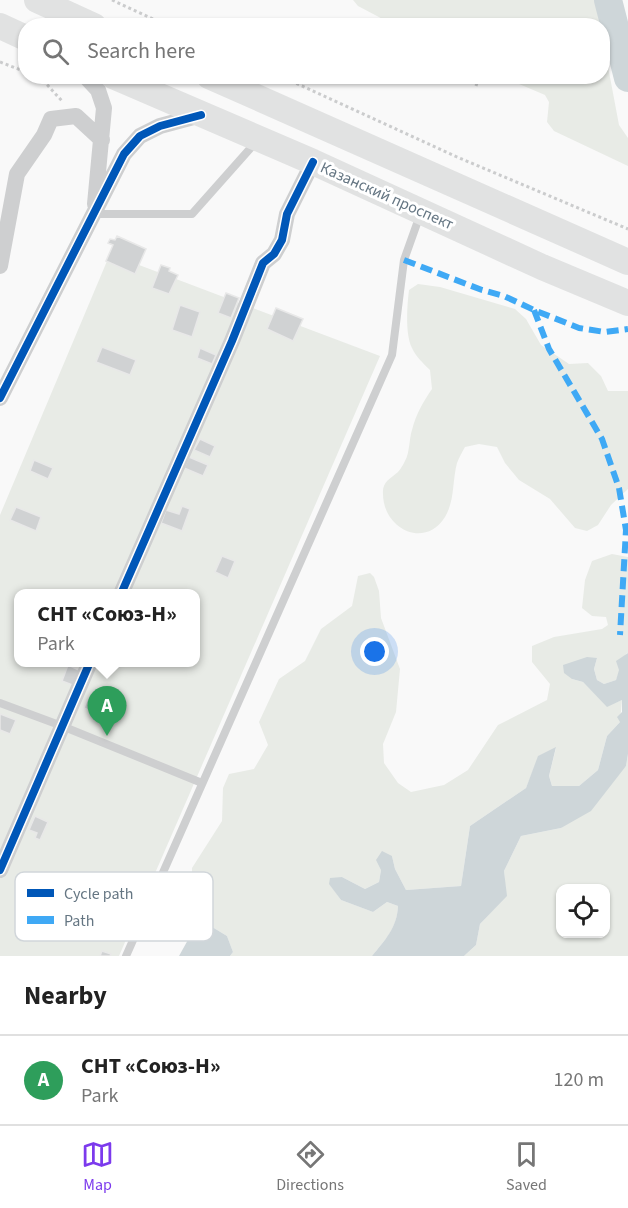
<!DOCTYPE html>
<meta charset="utf-8">
<style>
body{margin:0;font-family:"Source Sans 3",sans-serif;background:#f6f6f6;color:#222}
.controls{position:absolute;right:18px;bottom:18px;display:grid;overflow:hidden;border-radius:12px;box-shadow:0 2px 4px #0004}
.controls button{width:54px;height:54px;display:grid;place-items:center;padding:0;border:0;border-bottom:2px solid #e0e0e0;background:#fff;color:#222;font:30px sans-serif}
.you{position:absolute;left:375px;top:652px;width:21px;height:21px;margin:-15px;border:4px solid #fff;border-radius:50%;background:#1a73e8;box-shadow:0 0 0 9px #1a73e833}
.badge{display:grid;place-items:center;width:39px;height:39px;border-radius:50%;background:#7c3aed;color:#fff;font-size:20px;font-weight:700}
.pin{position:absolute;translate:-50% -50px;filter:drop-shadow(0 2px 3px #0008)}
.pin::after{content:'';position:absolute;top:32px;width:21px;height:18px;background:inherit;clip-path:polygon(0 0,100% 0,50% 100%)}
.popup{position:absolute;left:14px;top:589px;width:186px;height:78px;box-sizing:border-box;display:grid;place-content:center;border-radius:12px;background:#fff;filter:drop-shadow(0 2px 4px #0005);font-size:20px;white-space:nowrap;color:#767676}
.popup b{font-size:22px;color:#222}
.popup::after{content:'';position:absolute;left:50%;top:100%;margin-left:-12px;border:12px solid transparent;border-top-color:#fff}
.list{margin:0;padding:0;list-style:none}
h2{display:flex;justify-content:space-between;align-items:center;height:78px;margin:0;padding:0 24px;font-size:26px}
h2 small{font-size:20px;font-weight:400;color:#767676}
.list li{display:grid;grid-template-columns:39px 1fr auto;gap:18px;align-items:center;box-sizing:border-box;height:90px;padding:0 24px;border-top:2px solid #e0e0e0}
.list b{display:block;font-size:22px;white-space:nowrap}
.list p{margin:0;font-size:20px;white-space:nowrap;color:#767676}
.list em{font-size:20px;font-style:normal;color:#767676}
.icon{flex:none;width:33px;height:33px;fill:none;stroke:currentColor;stroke-width:2;stroke-linecap:round;stroke-linejoin:round}
.map{position:relative;flex:none;width:628px;height:956px;overflow:hidden}
.search{position:absolute;background:#fff;box-shadow:0 2px 4px #0004;left:18px;right:18px;top:18px;height:66px;display:flex;align-items:center;gap:15px;box-sizing:border-box;padding:0 21px;border-radius:24px;color:#767676;font-size:22px}
.sheet{height:168px;background:#fff}
nav{display:flex;justify-content:space-around;align-items:center;box-sizing:border-box;height:84px;border-top:2px solid #e0e0e0;background:#fff;font-size:16px;color:#767676}
nav a{display:grid;justify-items:center;gap:3px}
nav .on{color:#7c3aed}
.map>svg:first-child{display:block}
</style>
<div class="map">
<svg width="628" height="956" viewBox="0 0 628 956">
<rect width="100%" height="100%" fill="#f9f9f9"/>
<path fill="#e8ebe6" fill-rule="evenodd" d="M 353,0 L 595,0 L 600,25 L 394,25 L 358,6 Z
M 603,40 L 619,125 L 628,138 L 628,166 L 554,131 L 547,122 L 549,102 L 545,95 L 503,77 L 602,76 Z
M 110,254 L 380,356 L 119,956 L 0,956 L 0,515 ZM 18,594 L 195,594 L 195,662 L 18,662 Z
M 418,284 L 440,287 L 515,309 L 526,319 L 541,345 L 569,364 L 588,363 L 601,376 L 608,391 L 628,391 L 628,489 L 611,505 L 598,525 L 587,531 L 575,528 L 550,499 L 519,480 L 505,463 L 497,447 L 479,444 L 465,447 C 462,452 459,458 457,463 C 452,482 455,500 445,517 C 424,550 383,528 383,494 C 382,482 390,479 398,472 C 400,470 403,465 405,461 C 410,452 409,439 412,430 C 416,414 423,402 432,389 L 430,370 C 423,363 416,357 412,348 C 405,334 407,306 409,290 Z
M 612,554 L 628,557 L 628,653 L 626,654 L 616,680 L 604,684 L 597,680 L 594,669 L 597,658 L 572,679 L 583,682 L 607,706 L 622,700 L 620,722 L 607,736 L 598,770 L 579,786 L 552,786 L 549,776 L 556,748 L 539,756 L 526,788 L 470,826 L 461,886 L 406,890 L 395,869 L 392,856 L 381,870 L 379,882 L 365,889 L 342,877 L 330,884 L 341,900 L 373,912 L 387,902 L 398,906 C 397,928 386,939 372,956 L 230,956 L 233,952 L 227,936 L 204,922 L 192,899 L 192,868 L 222,821 L 223,788 L 229,774 L 254,769 L 268,745 L 259,722 L 279,679 L 305,661 L 321,629 L 352,606 L 358,576 L 370,573 L 374,577 L 379,591 L 381,618 L 400,669 L 396,712 L 383,744 L 384,763 L 398,783 L 411,792 L 444,785 L 468,770 L 498,725 L 547,700 L 550,684 L 532,662 L 532,646 L 554,637 L 602,629 L 608,625 L 606,617 L 592,616 L 582,608 L 585,580 L 592,561 Z
M 628,754 L 628,956 L 464,956 L 476,945 L 480,924 L 506,896 L 504,871 L 521,836 L 561,828 L 626,766 ZM 560,888 L 606,888 L 606,934 L 560,934 Z"/>
<path fill="#ced6d9" d="M 628,653 L 628,754 L 626,766 L 591,811 L 561,828 L 521,836 L 504,871 L 507,896 L 480,924 L 476,945 L 464,956 L 372,956 C 385,940 397,928 398,906 L 387,902 L 373,912 L 341,900 L 329,884 L 330,878 L 342,877 L 365,889 L 379,882 L 381,870 L 376,860 L 382,851 L 392,856 L 395,869 L 406,890 L 461,886 L 470,826 L 526,788 L 538,756 L 556,747 L 549,776 L 552,786 L 579,786 L 598,770 L 607,736 L 620,722 L 617,717 L 622,712 L 622,700 L 607,707 L 583,682 L 572,679 L 564,673 L 563,665 L 587,657 L 597,658 L 594,669 L 597,680 L 604,684 L 616,680 L 619,670 L 616,661 Z
M 204,922 L 227,936 L 233,952 L 230,956 L 179,956 L 194,929 Z"/>
<g fill="none" stroke-linecap="round" stroke-linejoin="round">
<path stroke="#ced6d9" stroke-width="28" d="M 608,0 L 628,78"/>
</g>
<path fill="#d0d2d3" stroke="#e8e8e8" stroke-width="1.5" d="M 117,236 L 146,249 L 135,274 L 106,261 L 113,245 L 108,243 L 110,239 L 115,240 Z
M 161,265 L 170,268 L 169,271 L 178,275 L 169,294 L 152,288 Z
M 226,293 L 239,298 L 231,318 L 218,313 Z
M 180,305 L 200,312 L 192,337 L 172,330 Z
M 276,308 L 303,319 L 293,341 L 267,329 Z
M 102,347 L 136,360 L 130,375 L 96,362 Z
M 200,348 L 216,355 L 212,364 L 197,358 Z
M 200,439 L 215,446 L 210,457 L 194,450 Z
M 189,457 L 208,465 L 203,476 L 184,468 Z
M 34,460 L 53,468 L 48,479 L 30,471 Z
M 182,506 L 190,509 L 182,531 L 161,523 L 166,510 L 179,514 Z
M 16,507 L 41,517 L 36,531 L 10,520 Z
M 222,556 L 235,561 L 228,578 L 215,572 Z
M 68,665 L 81,671 L 75,686 L 62,681 Z
M 88,698 L 99,702 L 97,709 L 92,707 L 91,711 L 84,708 Z
M 0,714 L 16,720 L 10,734 L 0,730 Z
M 35,816 L 48,822 L 40,840 L 35,838 L 37,833 L 29,830 Z
M 102,951 L 111,954 L 110,956 L 100,956 Z"/>
<g fill="none" stroke-linecap="round" stroke-linejoin="round">
<path stroke="#cbcccd" stroke-width="3" stroke-dasharray="3 3" stroke-linecap="butt" d="M 112,0 L 168,26
M 0,62 L 26,72
M 39,76 L 62,101
M 280,76 L 457,157 L 628,229
M 476,86 L 479,76"/>
<path stroke="#cecfd0" stroke-width="8" d="M 94,214 L 192,214 L 256,142
M 0,703 L 62,726 L 202,783
M 126,956 L 392,355 L 404,260 L 420,215"/>
<path stroke="#cecfd0" stroke-width="16" d="M 85,76 L 98,90 L 104,108 L 95,204
M 0,266 L 17,174 L 44,135 L 51,119 L 76,116 L 102,140
M 0,398 L 124,154 L 140,136 L 160,126 L 201,115
M 121,594 L 232,341 L 263,263 L 274,254 L 282,240 L 287,214 L 313,162
M 0,870 L 90,662"/>
<path stroke="#e1e2e2" stroke-width="26" d="M 37,0 L 94,26
M 0,26 L 26,38
M 113,76 L 313,162 L 542,267 L 628,303
M 209,76 L 628,262"/>
<path stroke="#3fa9f5" stroke-width="6" stroke-dasharray="12 6" stroke-linecap="butt" d="M 404,260 L 482,290 L 504,296 L 534,310 L 579,328 L 605,332 L 628,329
M 534,310 L 549,349 L 602,439 L 619,488 L 626,530 L 620,635"/>
<defs>
<path id="cycleway" d="M 0,398 L 124,154 L 140,136 L 160,126 L 201,115
M 121,594 L 232,341 L 263,263 L 274,254 L 282,240 L 287,214 L 313,162
M 0,870 L 90,662"/>
</defs>
<use href="#cycleway" stroke="#fff" stroke-width="11"/>
<use href="#cycleway" stroke="#0057b8" stroke-width="8"/>
</g>
<g text-anchor="middle" dominant-baseline="central" stroke-width="6" stroke-linejoin="round" paint-order="stroke">
<g font-size="16" fill="#657683" stroke="#fff">
<text transform="translate(387 196) rotate(24)">Казанский проспект</text>
</g>
</g>
<rect x="15" y="872" width="198" height="69" rx="9" fill="#fff" stroke="#d1d6da" stroke-width="1.5"/>
<rect x="27" y="889" width="27" height="8" fill="#0057b8"/>
<rect x="27" y="916" width="27" height="8" fill="#3fa9f5"/>
<g font-size="16" fill="#657683">
<text x="64" y="899">Cycle path</text>
<text x="64" y="926">Path</text>
</g>
</svg>
<div class="controls">
<button><svg class="icon" aria-label="locate" viewBox="0 0 24 24"><circle cx="12" cy="12" r="6"/><path d="M12 2v4M12 18v4M2 12h4M18 12h4"/></svg></button>
</div>
<div class="you"></div>
<div class="pin badge" style="left:107px;top:736px;background:#2e9e5b">A</div>
<div class="popup"><b>СНТ «Союз-Н»</b>Park</div>
<div class="search"><svg class="icon" aria-label="search" viewBox="0 0 24 24"><circle cx="10" cy="10" r="6"/><path d="M15 15l6 6"/></svg>Search here</div>
</div>
<section class="sheet">
<h2>Nearby<small></small></h2>
<ul class="list">
<li><span class="badge" style="background:#2e9e5b">A</span><div><b>СНТ «Союз-Н»</b><p>Park</p></div><em>120 m</em></li>
</ul>
</section>
<nav>
<a class="on"><svg class="icon" aria-label="map" viewBox="0 0 24 24"><path d="M3 6l6-2 6 2 6-2v14l-6 2-6-2-6 2zM9 4v14M15 6v14"/></svg>Map</a>
<a><svg class="icon" aria-label="directions" viewBox="0 0 24 24"><path d="M12 3l9 9-9 9-9-9zM9 14v-3h6M13 9l2 2-2 2"/></svg>Directions</a>
<a><svg class="icon" aria-label="saved" viewBox="0 0 24 24"><path d="M7 4h10v16l-5-4-5 4z"/></svg>Saved</a>
</nav>
